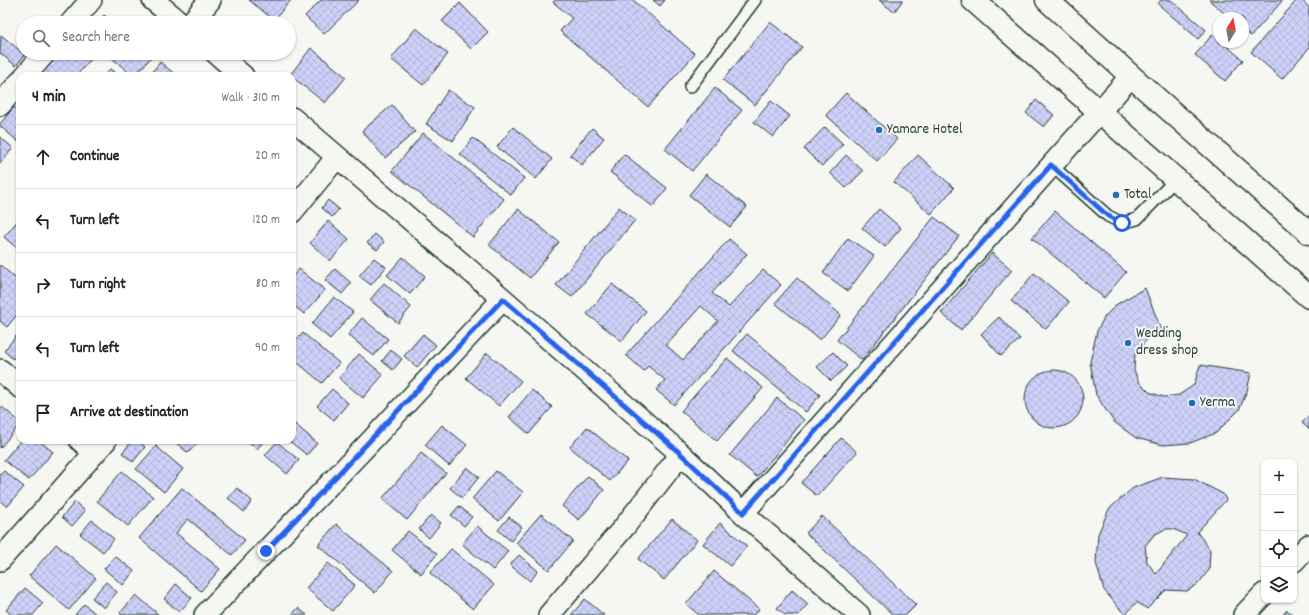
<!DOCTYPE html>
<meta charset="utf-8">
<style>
body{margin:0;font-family:Dekko,sans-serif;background:#f6f6f6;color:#222}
.controls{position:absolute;right:12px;bottom:12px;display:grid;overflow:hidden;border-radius:8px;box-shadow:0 1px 3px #0004}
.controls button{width:36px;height:36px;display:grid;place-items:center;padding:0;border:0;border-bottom:1px solid #e0e0e0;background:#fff;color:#222;font:20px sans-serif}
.compass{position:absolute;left:1213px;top:12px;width:36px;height:36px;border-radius:50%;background:#fff;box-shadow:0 1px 3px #0004;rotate:10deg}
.stop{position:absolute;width:12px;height:12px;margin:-9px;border:3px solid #2563eb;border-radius:50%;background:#fff}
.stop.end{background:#2563eb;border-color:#fff;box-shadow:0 1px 4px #0008}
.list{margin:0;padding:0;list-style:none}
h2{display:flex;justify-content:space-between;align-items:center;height:52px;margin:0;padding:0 16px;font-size:17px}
h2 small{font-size:13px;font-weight:400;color:#767676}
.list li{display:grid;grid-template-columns:26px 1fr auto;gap:12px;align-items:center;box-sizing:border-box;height:64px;padding:0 16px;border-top:1px solid #e0e0e0}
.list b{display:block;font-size:15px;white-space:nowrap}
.list em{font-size:13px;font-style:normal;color:#767676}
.icon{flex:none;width:22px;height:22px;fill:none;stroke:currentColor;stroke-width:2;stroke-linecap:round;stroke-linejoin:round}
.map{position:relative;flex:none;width:1309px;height:615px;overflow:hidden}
.search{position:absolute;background:#fff;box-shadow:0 1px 3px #0004;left:16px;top:16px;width:280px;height:44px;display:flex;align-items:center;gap:10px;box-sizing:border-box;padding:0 14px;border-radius:22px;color:#767676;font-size:15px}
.panel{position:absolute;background:#fff;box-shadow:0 1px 3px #0004;left:16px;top:72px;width:280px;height:372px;border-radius:12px}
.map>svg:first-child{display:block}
</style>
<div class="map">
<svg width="1309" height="615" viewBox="0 0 1309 615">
<defs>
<pattern id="building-cross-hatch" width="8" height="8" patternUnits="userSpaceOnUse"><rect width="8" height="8" fill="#cdd1f9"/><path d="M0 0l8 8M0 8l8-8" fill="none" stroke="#b0b4d6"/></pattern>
</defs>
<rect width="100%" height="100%" fill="#f6f6f2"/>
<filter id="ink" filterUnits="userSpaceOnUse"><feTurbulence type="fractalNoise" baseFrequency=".025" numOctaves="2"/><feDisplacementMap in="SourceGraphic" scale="8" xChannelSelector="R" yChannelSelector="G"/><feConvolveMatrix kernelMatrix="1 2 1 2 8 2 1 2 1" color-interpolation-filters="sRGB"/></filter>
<g filter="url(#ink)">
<path fill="url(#building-cross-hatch)" stroke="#1f3d34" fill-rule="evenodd" d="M 249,0 L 291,0 L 274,20 Z
M 321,0 L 359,0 L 324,34 L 305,16 Z
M 555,0 L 633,0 L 695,54 L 648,107 L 560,31 L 572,18 L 553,2 Z
M 653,0 L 665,0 L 660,6 Z
M 879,0 L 903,0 L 894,12 Z
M 1161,0 L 1171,0 L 1206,30 L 1198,39 L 1158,4 Z
M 1209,0 L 1283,0 L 1251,36 L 1243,30 L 1243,18 L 1230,18 Z
M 1297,0 L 1301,0 L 1309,7 L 1309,48 L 1282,79 L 1251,52 Z
M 460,3 L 488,32 L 471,49 L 442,21 Z
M 104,15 L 113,23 L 97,23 Z
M 770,22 L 802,47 L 755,105 L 723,80 Z
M 416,28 L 448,54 L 423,85 L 391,59 Z
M 1213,34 L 1219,39 L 1219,42 L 1222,42 L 1243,60 L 1225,81 L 1195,55 Z
M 1,35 L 25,55 L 16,66 L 0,53 Z
M 311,48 L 346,77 L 325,103 L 290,75 Z
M 58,53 L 82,53 L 90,60 L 76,76 L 39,76 Z
M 106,53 L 150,53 L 153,55 L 135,76 L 133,76 Z
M 160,62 L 177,76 L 149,76 Z
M 110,69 L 119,76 L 104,76 Z
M 715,88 L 742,110 L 692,171 L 665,149 Z
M 448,90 L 475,107 L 453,141 L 426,124 Z
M 846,93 L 897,139 L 877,161 L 826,115 Z
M 1036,100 L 1054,115 L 1044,127 L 1026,113 Z
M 771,101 L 790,116 L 773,137 L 754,122 Z
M 392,105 L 415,132 L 385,158 L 362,131 Z
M 14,107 L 20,112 L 20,143 L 0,126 L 0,124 Z
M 513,127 L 552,159 L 536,179 L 497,147 Z
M 825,127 L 843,144 L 822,166 L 804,149 Z
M 592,128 L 604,138 L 582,165 L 570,155 Z
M 423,133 L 504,199 L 473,237 L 392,171 Z
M 0,137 L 13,148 L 0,164 Z
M 473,138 L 524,178 L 511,195 L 460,154 Z
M 624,154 L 667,188 L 653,207 L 610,172 Z
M 846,155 L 863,171 L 846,188 L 830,173 Z
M 918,155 L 954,188 L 931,214 L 894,182 Z
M 706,174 L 747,207 L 730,227 L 689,195 Z
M 328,200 L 339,209 L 332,217 L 322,208 Z
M 619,207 L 635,220 L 572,297 L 556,285 Z
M 518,209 L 559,242 L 530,278 L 489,245 Z
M 879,209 L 901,228 L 885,247 L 862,228 Z
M 1055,211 L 1126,272 L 1104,298 L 1032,238 Z
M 934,217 L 959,236 L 862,360 L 837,340 Z
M 20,218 L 20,251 L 4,237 Z
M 328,221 L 349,239 L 330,261 L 310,243 Z
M 375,234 L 384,242 L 377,250 L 367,243 Z
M 848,238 L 874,256 L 848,291 L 823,273 Z
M 729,239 L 747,254 L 712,293 L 729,307 L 763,270 L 781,285 L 674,405 L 656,390 L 665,380 L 648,366 L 644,371 L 626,355 ZM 701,306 L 718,321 L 683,360 L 666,345 Z
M 992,253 L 1012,270 L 961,330 L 941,313 Z
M 403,257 L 425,276 L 410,294 L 387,275 Z
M 374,258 L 386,267 L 371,285 L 359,276 Z
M 0,265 L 20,282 L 20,311 L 7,327 L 0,321 Z
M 299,269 L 325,290 L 304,314 L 292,304 L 292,277 Z
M 335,269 L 351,283 L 342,294 L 325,280 Z
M 1034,273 L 1069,302 L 1046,329 L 1011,301 Z
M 797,278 L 841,315 L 820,340 L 775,303 Z
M 384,283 L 411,307 L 398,323 L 370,300 Z
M 612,284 L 646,311 L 622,341 L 587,314 Z
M 1145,288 L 1161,329 L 1148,338 L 1135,354 L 1134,370 L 1139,382 L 1149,392 L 1164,397 L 1179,395 L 1194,385 L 1200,365 L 1251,373 L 1247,391 L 1239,410 L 1216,433 L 1190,443 L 1163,445 L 1136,438 L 1114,422 L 1096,395 L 1090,362 L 1097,331 L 1105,316 L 1117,304 Z
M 334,297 L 353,312 L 330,339 L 312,324 Z
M 999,317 L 1020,339 L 1001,356 L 981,334 Z
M 362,318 L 388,339 L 374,356 L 348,335 Z
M 303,333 L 339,363 L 322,383 L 292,358 L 292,345 Z
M 423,334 L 436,345 L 417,367 L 404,356 Z
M 747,334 L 820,395 L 806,412 L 733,351 Z
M 16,336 L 20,339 L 20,351 L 13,359 L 4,351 Z
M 391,350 L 402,359 L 393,370 L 382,361 Z
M 833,352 L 847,366 L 831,381 L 817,367 Z
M 487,353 L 521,381 L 499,406 L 466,378 Z
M 359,354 L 383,375 L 363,398 L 339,378 Z
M 727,358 L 763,388 L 717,441 L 681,411 Z
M1025 399a29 29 0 1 1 58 0a29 29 0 1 1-58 0Z
M 332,389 L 348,403 L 334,420 L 317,406 Z
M 532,390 L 552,407 L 529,434 L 509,417 Z
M 777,398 L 804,420 L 757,477 L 730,455 Z
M 2,407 L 20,422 L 20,424 L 0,448 L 0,409 Z
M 1309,415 L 1309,429 L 1302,423 Z
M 295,424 L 317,443 L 307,455 L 288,440 L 292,440 L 292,427 Z
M 442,425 L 467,445 L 449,466 L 425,445 Z
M 587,427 L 628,461 L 610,481 L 570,447 Z
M 841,438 L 857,452 L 817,496 L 801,483 Z
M 21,440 L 38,440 L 53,452 L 29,480 L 4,460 Z
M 133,440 L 137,440 L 145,447 L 133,462 L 122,453 Z
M 173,440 L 200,440 L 188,453 Z
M 246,440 L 265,440 L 257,449 Z
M 277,442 L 299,460 L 287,474 L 265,455 Z
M 156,446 L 183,469 L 164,492 L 136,469 Z
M 421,453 L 446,473 L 407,520 L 382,499 Z
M 467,467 L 479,477 L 462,498 L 450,488 Z
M 4,471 L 24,487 L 7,507 L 0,501 L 0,475 Z
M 122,471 L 153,497 L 128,526 L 97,501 Z
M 496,471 L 523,492 L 499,521 L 472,499 Z
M 588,476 L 604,490 L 579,520 L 562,506 Z
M 1163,477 L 1194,479 L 1223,494 L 1226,500 L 1197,532 L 1210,550 L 1209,570 L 1198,584 L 1187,591 L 1166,590 L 1147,609 L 1137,602 L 1125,615 L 1104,590 L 1096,563 L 1098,534 L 1109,509 L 1133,488 ZM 1165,529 L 1173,529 L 1187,535 L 1156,574 L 1147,562 L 1145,546 L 1154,535 Z
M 182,488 L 245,540 L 232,555 L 188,519 L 176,533 L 220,569 L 201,591 L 139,538 Z
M 237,488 L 252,501 L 244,512 L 228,498 Z
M 75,502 L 85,511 L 72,526 L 62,517 Z
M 459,506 L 472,517 L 464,526 L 451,515 Z
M 541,514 L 573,541 L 549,570 L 516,543 Z
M 431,515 L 441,523 L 429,538 L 419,529 Z
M 822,516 L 916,605 L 906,615 L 893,615 L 806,533 Z
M 509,517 L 522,527 L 511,541 L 498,530 Z
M 672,519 L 697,540 L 664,580 L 638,559 Z
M 92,520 L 114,539 L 103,552 L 80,534 Z
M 720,523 L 747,546 L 730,566 L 703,544 Z
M 336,524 L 393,571 L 375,593 L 318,545 Z
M 477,526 L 508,551 L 493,570 L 462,544 Z
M 408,531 L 437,554 L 421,574 L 392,550 Z
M 56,544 L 96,578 L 69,610 L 29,576 Z
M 451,549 L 494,585 L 473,609 L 430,573 Z
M 519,555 L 538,571 L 530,581 L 510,565 Z
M 115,556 L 134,571 L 123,585 L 104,569 Z
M 328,563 L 355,585 L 333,611 L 306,588 Z
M 714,571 L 759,609 L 754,615 L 699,615 L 686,604 Z
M 106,582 L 117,592 L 104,608 L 92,598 Z
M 176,584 L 192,598 L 179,612 L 164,599 Z
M 25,588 L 43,603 L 33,615 L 12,615 L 6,610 Z
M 792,590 L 808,604 L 798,615 L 785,615 L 777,608 Z
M 136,595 L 159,615 L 122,615 L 120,613 Z
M 585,599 L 604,615 L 571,615 Z
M 84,604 L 97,615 L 75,615 Z
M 298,608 L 307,615 L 292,615 Z
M 1287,610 L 1293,615 L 1283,615 Z"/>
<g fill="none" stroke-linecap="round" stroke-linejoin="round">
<defs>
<path id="service" d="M 690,87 L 755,0
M 1051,165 L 1108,216 L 1122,223 L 1137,219 L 1176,179"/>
<path id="minor" d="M 153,0 L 181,23
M 71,23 L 91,0
M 191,23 L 210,0
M 216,53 L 243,76
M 25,76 L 45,53
M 0,105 L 20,82
M 292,118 L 503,299 L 681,454 L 743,513 L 859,615
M 292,212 L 337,157
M 0,370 L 20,387
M 80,440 L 95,453
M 743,513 L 1131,76
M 0,560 L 106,440
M 1294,561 L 1309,545
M 205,615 L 369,443 L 503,299
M 549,615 L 625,526 L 681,454
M 1244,615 L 1264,594"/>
<path id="secondary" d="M 973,0 L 1309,297
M 1047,0 L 1131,76 L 1309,233"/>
</defs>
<use href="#service" stroke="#1f3d34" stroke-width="14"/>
<use href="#minor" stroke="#1f3d34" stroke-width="24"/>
<use href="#secondary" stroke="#1f3d34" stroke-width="25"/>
<use href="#service" stroke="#f6f6f2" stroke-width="11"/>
<use href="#minor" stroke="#f6f6f2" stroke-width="21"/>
<use href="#secondary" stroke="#f6f6f2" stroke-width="22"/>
</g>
</g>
<g fill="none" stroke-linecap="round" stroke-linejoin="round" filter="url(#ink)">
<path stroke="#2563eb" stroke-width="5" d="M 266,551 L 503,299 L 681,454 L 743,513 L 1051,165 L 1108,216 L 1122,223"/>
</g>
<g fill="#1f6fb2" stroke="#f6f6f2" stroke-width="1.5">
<circle cx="879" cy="130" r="4"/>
<circle cx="1116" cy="195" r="4"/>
<circle cx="1128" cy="343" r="4"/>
<circle cx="1192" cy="403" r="4"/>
</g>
<g text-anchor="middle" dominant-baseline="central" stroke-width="4" stroke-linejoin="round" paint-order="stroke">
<g font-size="15" fill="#1f3d34" stroke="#f6f6f2" text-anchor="start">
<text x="887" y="130">Yamare Hotel</text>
<text x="1124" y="195">Total</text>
<text x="1136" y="334">Wedding<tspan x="1136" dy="17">dress shop</tspan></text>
<text x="1200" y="403">Yerma</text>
</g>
</g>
</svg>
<div class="controls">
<button>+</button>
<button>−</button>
<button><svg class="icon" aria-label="locate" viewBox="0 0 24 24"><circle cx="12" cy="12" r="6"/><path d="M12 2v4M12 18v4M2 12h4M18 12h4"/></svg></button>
<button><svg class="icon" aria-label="layers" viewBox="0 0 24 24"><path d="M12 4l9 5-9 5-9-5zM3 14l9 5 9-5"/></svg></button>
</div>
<svg class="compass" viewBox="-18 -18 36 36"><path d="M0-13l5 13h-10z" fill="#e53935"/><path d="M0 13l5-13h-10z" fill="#767676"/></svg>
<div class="stop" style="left:1122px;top:223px"></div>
<div class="stop end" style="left:266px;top:551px"></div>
<div class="search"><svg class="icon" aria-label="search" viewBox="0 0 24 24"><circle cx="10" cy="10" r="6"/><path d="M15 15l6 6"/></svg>Search here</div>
<section class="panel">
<h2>4 min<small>Walk · 310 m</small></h2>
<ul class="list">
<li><svg class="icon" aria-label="ahead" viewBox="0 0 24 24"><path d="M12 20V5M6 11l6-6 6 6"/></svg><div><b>Continue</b></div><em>20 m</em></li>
<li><svg class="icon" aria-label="left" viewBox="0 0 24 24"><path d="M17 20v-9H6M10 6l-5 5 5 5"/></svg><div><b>Turn left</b></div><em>120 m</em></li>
<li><svg class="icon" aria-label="right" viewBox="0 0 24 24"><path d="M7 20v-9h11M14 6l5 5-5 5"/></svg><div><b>Turn right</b></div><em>80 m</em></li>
<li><svg class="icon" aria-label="left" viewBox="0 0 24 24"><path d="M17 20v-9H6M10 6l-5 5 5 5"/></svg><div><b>Turn left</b></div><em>90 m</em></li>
<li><svg class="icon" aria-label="arrive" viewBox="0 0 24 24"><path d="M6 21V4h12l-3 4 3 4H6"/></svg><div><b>Arrive at destination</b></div></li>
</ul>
</section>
</div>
